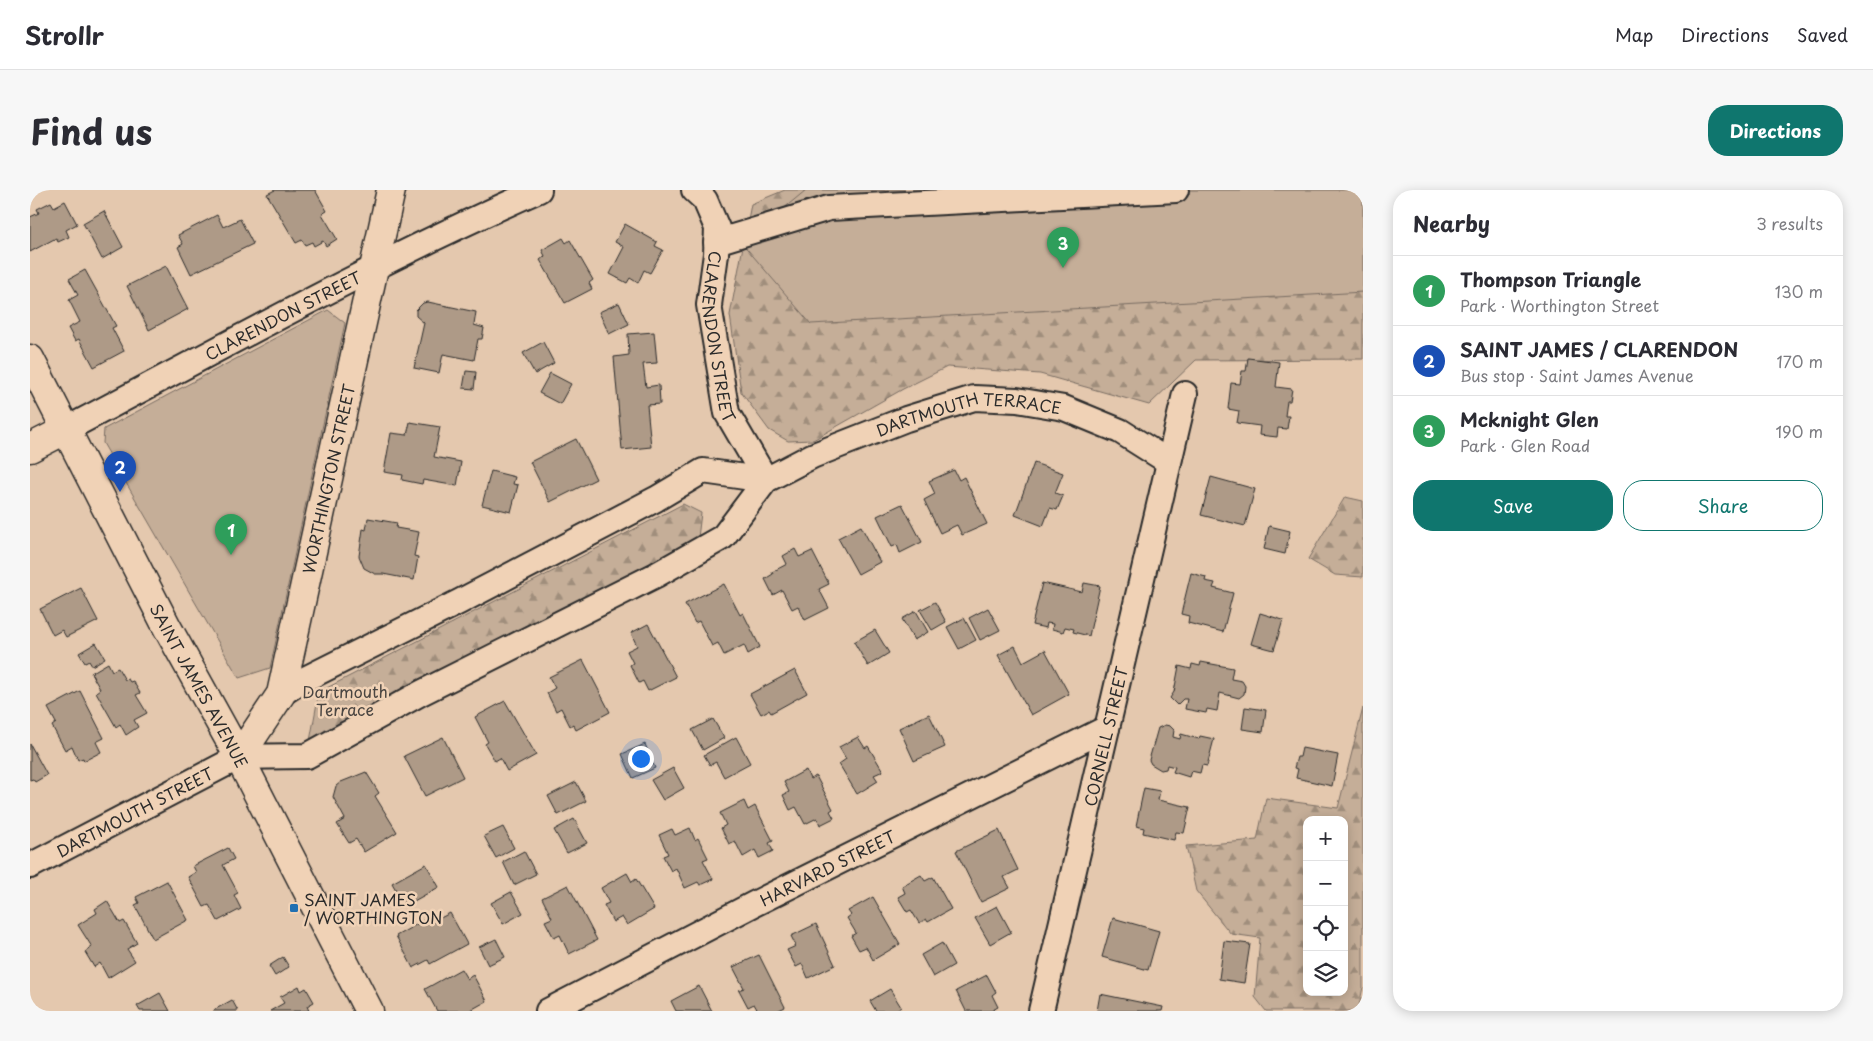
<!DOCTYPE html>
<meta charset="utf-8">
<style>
body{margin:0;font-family:"Playpen Sans",sans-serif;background:#f7f7f7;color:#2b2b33}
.controls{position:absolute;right:15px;bottom:15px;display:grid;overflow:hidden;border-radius:10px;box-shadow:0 2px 12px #0003}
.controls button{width:45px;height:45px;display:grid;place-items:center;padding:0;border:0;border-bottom:1px solid #e1e1e2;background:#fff;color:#2b2b33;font:25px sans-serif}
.you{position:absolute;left:610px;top:568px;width:18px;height:18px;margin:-12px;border:4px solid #fff;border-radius:50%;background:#1a73e8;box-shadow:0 0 0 8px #1a73e833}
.badge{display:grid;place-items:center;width:32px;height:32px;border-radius:50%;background:#0f766e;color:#fff;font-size:16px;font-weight:700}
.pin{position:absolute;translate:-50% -41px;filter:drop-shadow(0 1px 2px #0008)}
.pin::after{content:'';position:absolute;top:26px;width:18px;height:15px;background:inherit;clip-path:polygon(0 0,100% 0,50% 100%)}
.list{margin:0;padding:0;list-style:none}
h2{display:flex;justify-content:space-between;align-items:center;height:65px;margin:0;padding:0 20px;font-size:21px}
h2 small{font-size:16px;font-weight:400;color:#7c7c81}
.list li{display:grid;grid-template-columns:32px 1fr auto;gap:15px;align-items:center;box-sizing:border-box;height:70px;padding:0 20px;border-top:1px solid #e1e1e2}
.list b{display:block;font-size:19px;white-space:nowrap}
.list p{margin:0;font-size:16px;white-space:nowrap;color:#7c7c81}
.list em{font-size:16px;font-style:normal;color:#7c7c81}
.actions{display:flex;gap:10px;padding:15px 20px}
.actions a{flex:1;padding:11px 0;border:1px solid #0f766e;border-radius:20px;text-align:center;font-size:18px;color:#0f766e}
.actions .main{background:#0f766e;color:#fff}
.icon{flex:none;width:28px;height:28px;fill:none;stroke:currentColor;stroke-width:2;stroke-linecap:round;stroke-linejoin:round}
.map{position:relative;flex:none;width:1333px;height:821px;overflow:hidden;border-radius:20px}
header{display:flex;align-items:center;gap:30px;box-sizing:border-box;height:70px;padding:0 25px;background:#fff;border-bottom:1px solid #e1e1e2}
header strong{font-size:24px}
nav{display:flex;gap:28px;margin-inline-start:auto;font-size:18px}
.intro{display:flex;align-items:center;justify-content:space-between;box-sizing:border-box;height:120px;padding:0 30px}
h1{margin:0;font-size:35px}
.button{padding:12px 22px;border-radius:20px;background:#0f766e;color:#fff;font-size:18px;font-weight:700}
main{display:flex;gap:30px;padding:0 30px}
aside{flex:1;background:#fff;border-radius:20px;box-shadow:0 2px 12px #0003}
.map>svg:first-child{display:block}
</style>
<header>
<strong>Strollr</strong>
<nav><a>Map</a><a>Directions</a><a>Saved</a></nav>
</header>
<div class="intro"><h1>Find us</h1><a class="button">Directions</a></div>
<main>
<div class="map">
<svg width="1333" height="821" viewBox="0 0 1333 821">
<defs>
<pattern id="forest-firs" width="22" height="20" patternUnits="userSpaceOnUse" patternTransform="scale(1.25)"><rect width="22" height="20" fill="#c5ae98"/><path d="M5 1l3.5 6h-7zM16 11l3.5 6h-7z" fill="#a08e7c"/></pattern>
</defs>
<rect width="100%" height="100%" fill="#e4c8ae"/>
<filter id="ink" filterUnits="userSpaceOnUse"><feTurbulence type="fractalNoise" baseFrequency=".02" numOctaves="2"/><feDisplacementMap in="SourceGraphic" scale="10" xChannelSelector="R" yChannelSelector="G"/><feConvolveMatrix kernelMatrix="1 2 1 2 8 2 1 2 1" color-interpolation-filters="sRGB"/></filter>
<g filter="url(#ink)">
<path fill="url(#forest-firs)" stroke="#786c62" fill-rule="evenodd" d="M 755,0 L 1333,0 L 1333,169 L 1166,170 L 1119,215 L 1010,184 L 917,177 L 873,199 L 783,250 L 758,251 L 739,240 L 711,202 L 700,125 L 721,14 Z
M 1315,307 L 1333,311 L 1333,387 L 1305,385 L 1278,369 Z
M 653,314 L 671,323 L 668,348 L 280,551 L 289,502 Z
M 1333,518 L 1333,797 L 1328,821 L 1236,821 L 1225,807 L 1230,748 L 1201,744 L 1166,701 L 1156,656 L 1227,650 L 1236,608 L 1308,618 ZM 1277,630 L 1314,630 L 1314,802 L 1277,802 Z"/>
<path fill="#c5ae98" stroke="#786c62" d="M 776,0 L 1333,0 L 1333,102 L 781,134 L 712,53 Z
M 298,120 L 315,133 L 240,478 L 209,488 L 73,253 L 74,239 Z"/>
<path fill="#ae9a87" stroke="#2b2b2b" d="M 245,0 L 285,0 L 297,21 L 292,24 L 307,49 L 296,56 L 293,51 L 284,56 L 282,52 L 275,55 L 272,50 L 266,53 L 237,4 Z
M 35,11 L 47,34 L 36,40 L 39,47 L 28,52 L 26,48 L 0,62 L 0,27 L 9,23 L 7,19 L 21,12 L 24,17 Z
M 74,21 L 93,57 L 72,69 L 53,33 Z
M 187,25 L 193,37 L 210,29 L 223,54 L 161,84 L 148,57 L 153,54 L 148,45 Z
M 595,34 L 627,52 L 625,56 L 633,60 L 620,83 L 614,80 L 608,93 L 600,88 L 597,93 L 580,84 L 594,57 L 585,52 Z
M 533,48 L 536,53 L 540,50 L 563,90 L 559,93 L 562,99 L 535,113 L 510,70 L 515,66 L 512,60 Z
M 136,76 L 158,119 L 119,140 L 97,96 Z
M 55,80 L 86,136 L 82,138 L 94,161 L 64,177 L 49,149 L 45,151 L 38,138 L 50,132 L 39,110 L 48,105 L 39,89 Z
M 398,112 L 446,122 L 444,135 L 454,138 L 452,149 L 448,149 L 444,170 L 413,164 L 409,183 L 384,178 L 394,133 L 386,126 L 386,120 L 393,113 Z
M 589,113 L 599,134 L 579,144 L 569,122 Z
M 624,142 L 627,173 L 613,174 L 616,197 L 629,195 L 630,214 L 617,215 L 621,257 L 592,260 L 584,167 L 599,165 L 598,144 Z
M 513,152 L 524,173 L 505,184 L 493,163 Z
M 1218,168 L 1249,172 L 1246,197 L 1262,199 L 1260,211 L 1257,211 L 1255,226 L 1259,226 L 1257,239 L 1248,238 L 1247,247 L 1229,245 L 1230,236 L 1207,233 L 1209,221 L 1198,219 L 1201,193 L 1210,194 L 1212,181 L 1216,181 Z
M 436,181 L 446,182 L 444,199 L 433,198 Z
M 520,183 L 541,194 L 530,214 L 509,203 Z
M 380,232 L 410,237 L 404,267 L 431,272 L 427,296 L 393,290 L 392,294 L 372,290 L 373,285 L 354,282 L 361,243 L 377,245 Z
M 546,249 L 566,289 L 520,312 L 500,272 Z
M 1004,273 L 1033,283 L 1025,303 L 1033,306 L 1027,320 L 1020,318 L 1013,336 L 985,325 Z
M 924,280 L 929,290 L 934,287 L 957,334 L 932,345 L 927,335 L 910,343 L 894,310 L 905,304 L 899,291 Z
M 461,281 L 485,287 L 483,294 L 488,295 L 481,322 L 452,315 Z
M 1181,287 L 1225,299 L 1215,336 L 1171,325 Z
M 872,314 L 892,352 L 870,363 L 867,355 L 862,357 L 847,326 Z
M 338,328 L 367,333 L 366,338 L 389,342 L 384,366 L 388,367 L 384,390 L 353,384 L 345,384 L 334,378 L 329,366 L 333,339 L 336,340 Z
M 831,336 L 850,372 L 828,384 L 808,348 Z
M 1239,336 L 1260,341 L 1255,364 L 1234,359 Z
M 765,359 L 769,367 L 782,361 L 799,394 L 789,399 L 799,418 L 775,430 L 768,416 L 762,419 L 752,400 L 743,405 L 735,389 L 743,384 L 742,382 L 757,374 L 753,366 Z
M 1161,383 L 1176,387 L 1175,391 L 1185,393 L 1183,398 L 1203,403 L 1193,442 L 1158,433 L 1159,426 L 1151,424 Z
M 1012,393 L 1052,402 L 1054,393 L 1070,396 L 1059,446 L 1043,442 L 1044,439 L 1035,437 L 1033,442 L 1022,439 L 1023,434 L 1017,433 L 1016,438 L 1002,435 Z
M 694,394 L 710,425 L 713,423 L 730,457 L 718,464 L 714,455 L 694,465 L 688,453 L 682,456 L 669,431 L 665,433 L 655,414 Z
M 51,398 L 68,431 L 36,447 L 32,440 L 23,445 L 10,419 Z
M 905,412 L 916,432 L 902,440 L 890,420 Z
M 958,418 L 970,440 L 950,450 L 939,428 Z
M 886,421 L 898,442 L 884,450 L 872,429 Z
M 1230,423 L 1253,430 L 1244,460 L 1221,454 Z
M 934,428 L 946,450 L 929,459 L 917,437 Z
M 618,434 L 646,487 L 618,501 L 613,491 L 609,493 L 600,475 L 603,473 L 597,461 L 607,456 L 601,443 Z
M 845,440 L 859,463 L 838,476 L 824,452 Z
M 66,453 L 75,468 L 62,476 L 59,471 L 55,473 L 49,463 Z
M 985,456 L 993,472 L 1015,460 L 1039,504 L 1001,525 L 968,465 Z
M 553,470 L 580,522 L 546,540 L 543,534 L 540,536 L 531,518 L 526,521 L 517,503 L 525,498 L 519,487 Z
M 1171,472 L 1203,478 L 1201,489 L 1212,491 L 1215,496 L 1214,504 L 1209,508 L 1190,503 L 1187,521 L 1177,519 L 1176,523 L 1155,519 L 1157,509 L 1153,509 L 1147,515 L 1140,508 L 1144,502 L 1149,476 L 1161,479 L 1162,474 L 1170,476 Z
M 78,473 L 82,481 L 88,478 L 95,490 L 98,489 L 100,492 L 103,491 L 110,503 L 106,505 L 117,523 L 104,530 L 108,537 L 96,545 L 90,534 L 86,537 L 66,502 L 70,499 L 61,483 Z
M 765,480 L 777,503 L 741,523 L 739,520 L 731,524 L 720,504 Z
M 50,501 L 74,548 L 66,552 L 71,562 L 54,571 L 53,568 L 48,570 L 42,556 L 35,560 L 22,536 L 26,533 L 18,518 Z
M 475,511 L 506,565 L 477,581 L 470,568 L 465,571 L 455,554 L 458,552 L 445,527 Z
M 1215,517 L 1236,520 L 1233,542 L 1212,539 Z
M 899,524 L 915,557 L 884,571 L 869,538 Z
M 683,529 L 694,548 L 673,560 L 662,540 Z
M 1135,535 L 1140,536 L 1144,540 L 1143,547 L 1150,549 L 1151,544 L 1169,549 L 1170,546 L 1184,549 L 1177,576 L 1172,575 L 1170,583 L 1161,581 L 1159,587 L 1143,582 L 1145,577 L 1137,575 L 1136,579 L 1131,580 L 1121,574 L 1119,570 L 1128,538 Z
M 413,547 L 433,587 L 395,606 L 374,566 Z
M 706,547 L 720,573 L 694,587 L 686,572 L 680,575 L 674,565 Z
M 828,547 L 835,558 L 838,556 L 853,581 L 844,585 L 848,591 L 827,604 L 809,574 L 816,569 L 809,557 Z
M 0,554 L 17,585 L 5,592 L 3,589 L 0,590 Z
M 615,554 L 625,578 L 603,588 L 592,564 Z
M 1272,558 L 1308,565 L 1302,596 L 1266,588 L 1268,579 L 1264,578 L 1267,567 L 1270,567 Z
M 643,578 L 654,598 L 633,610 L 621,590 Z
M 776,580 L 780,589 L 786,586 L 803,619 L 800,621 L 804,628 L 790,635 L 787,628 L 775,634 L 766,617 L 760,620 L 753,605 L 759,602 L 754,592 Z
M 336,582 L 349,603 L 345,606 L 367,642 L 334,662 L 326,649 L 319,653 L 307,634 L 315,629 L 303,607 L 306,596 L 311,592 Z
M 546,592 L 556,611 L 528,625 L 518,606 Z
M 1114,598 L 1130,601 L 1128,610 L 1160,617 L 1154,643 L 1146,642 L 1144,650 L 1113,643 L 1114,638 L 1106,636 Z
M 714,611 L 718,620 L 725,616 L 743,651 L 739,653 L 743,661 L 729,668 L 725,660 L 713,667 L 705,651 L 699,654 L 691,638 L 696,635 L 690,623 Z
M 544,629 L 557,653 L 537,663 L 524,640 Z
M 473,637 L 484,658 L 466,668 L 454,646 Z
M 660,638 L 665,650 L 668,648 L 678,668 L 673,670 L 683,689 L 670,695 L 668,692 L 655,698 L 646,678 L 641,681 L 633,666 L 638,664 L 629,645 L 642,639 L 645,645 Z
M 969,640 L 988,680 L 974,687 L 980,698 L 951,712 L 926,661 Z
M 198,658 L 204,669 L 193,675 L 208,703 L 204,705 L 211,719 L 188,731 L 179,715 L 174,717 L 158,687 L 166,682 L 163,676 Z
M 494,661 L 506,684 L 484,695 L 473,672 Z
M 396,674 L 409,697 L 375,716 L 362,693 Z
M 597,683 L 602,692 L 606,689 L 624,719 L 597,735 L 592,727 L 583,732 L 574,715 L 579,713 L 571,698 Z
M 891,685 L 895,691 L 903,687 L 921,719 L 898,732 L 896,729 L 889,733 L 881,720 L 877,722 L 868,707 L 875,703 L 872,696 Z
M 137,691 L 158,730 L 123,749 L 105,715 L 109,713 L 106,707 Z
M 538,695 L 567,750 L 539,764 L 530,745 L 524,748 L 515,731 L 522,728 L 512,708 Z
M 481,702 L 493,723 L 473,734 L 461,713 Z
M 843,707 L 870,754 L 843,770 L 836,757 L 829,760 L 821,746 L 826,743 L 817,728 L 821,725 L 818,721 Z
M 77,711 L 90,733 L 94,731 L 107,753 L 97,759 L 105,771 L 78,788 L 70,773 L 64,777 L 55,762 L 62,757 L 48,735 L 67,723 L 65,719 Z
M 967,716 L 981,742 L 960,754 L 945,728 Z
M 420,723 L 437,754 L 400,774 L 398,770 L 383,778 L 366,746 L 398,728 L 401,733 Z
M 1083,728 L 1129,741 L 1118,780 L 1072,767 Z
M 786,734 L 805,775 L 778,788 L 772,774 L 766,777 L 757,760 L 766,756 L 761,746 Z
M 466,749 L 475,767 L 458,775 L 449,757 Z
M 1194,751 L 1220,754 L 1214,793 L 1189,789 Z
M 912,753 L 924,775 L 903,787 L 891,765 Z
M 729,765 L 755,817 L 747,821 L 728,821 L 724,814 L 718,817 L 709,800 L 714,798 L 703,777 Z
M 253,767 L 259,777 L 245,786 L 239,776 Z
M 431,779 L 437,789 L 443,785 L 457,811 L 439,821 L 407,821 L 395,799 Z
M 957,785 L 966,802 L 962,805 L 968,817 L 961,821 L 936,821 L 926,801 Z
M 269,796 L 271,801 L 276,798 L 284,812 L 277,816 L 279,821 L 240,821 L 254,813 L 250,807 Z
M 669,796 L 682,821 L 646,821 L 641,811 Z
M 860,799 L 871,817 L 865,821 L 846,821 L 840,811 Z
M 130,803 L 140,821 L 110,821 L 107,816 Z
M 1070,804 L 1133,817 L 1132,821 L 1067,821 Z
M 202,810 L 208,821 L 184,821 L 184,820 Z"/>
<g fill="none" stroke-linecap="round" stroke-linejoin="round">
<defs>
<g id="street">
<path id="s1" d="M 664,0 L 675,10 L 687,38 L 686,64 L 679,115 L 697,223 L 736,290"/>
<path d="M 686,52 L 799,18 L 1146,0"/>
<path id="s2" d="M 37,239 C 193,157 347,71 509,0"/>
<path d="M 251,504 L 271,491 L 429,412 L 626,309 L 673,281 L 736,290"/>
<path id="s3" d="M 0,676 L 209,567 L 277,566 L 391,503 L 626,385 L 693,347 L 736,290 L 782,266 L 876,229 L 944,208 L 987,210 L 1034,218 L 1090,241 L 1139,272"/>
<path id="s4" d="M 518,821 L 724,714 L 1077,538"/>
<path id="s5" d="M 1011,821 L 1155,204"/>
</g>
<g id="secondary">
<path id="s6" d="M 0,169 L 137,437 L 209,567 L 339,821"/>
<path d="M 0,258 L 37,239"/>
<path id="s7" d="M 209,567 L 251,504 L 361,0"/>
</g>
</defs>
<use href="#street" stroke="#2b2b2b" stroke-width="28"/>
<use href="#secondary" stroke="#2b2b2b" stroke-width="31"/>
<use href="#street" stroke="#f0d2b6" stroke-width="24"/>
<use href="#secondary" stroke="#f0d2b6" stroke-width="28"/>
</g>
</g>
<rect fill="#1f6fb2" stroke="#f0d2b6" stroke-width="2" x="259" y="713" width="10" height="10" rx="2.5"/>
<g text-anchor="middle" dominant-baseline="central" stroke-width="5" stroke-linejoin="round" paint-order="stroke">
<g font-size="16" fill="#2b2b2b" stroke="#f0d2b6">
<text stroke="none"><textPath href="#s2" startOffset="244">CLARENDON STREET</textPath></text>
<text stroke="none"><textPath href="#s1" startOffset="155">CLARENDON STREET</textPath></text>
<text stroke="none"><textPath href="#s3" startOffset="1062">DARTMOUTH TERRACE</textPath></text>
<text stroke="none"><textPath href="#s7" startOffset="296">WORTHINGTON STREET</textPath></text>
<text stroke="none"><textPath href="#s6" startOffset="368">SAINT JAMES AVENUE</textPath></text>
<text stroke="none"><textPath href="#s5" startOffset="282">CORNELL STREET</textPath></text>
<text stroke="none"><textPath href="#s3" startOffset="118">DARTMOUTH STREET</textPath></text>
<text stroke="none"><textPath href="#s4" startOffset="314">HARVARD STREET</textPath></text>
</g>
<g font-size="16" fill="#4a4541" stroke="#f0d2b6">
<text x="315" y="501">Dartmouth<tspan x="315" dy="18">Terrace</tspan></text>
</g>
<g font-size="16" fill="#2b2b2b" stroke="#f0d2b6" text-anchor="start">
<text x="274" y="709">SAINT JAMES<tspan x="274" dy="18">/ WORTHINGTON</tspan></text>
</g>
</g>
</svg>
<div class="controls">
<button>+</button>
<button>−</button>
<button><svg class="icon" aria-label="locate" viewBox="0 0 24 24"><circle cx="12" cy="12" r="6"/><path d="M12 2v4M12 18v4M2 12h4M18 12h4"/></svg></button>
<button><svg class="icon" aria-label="layers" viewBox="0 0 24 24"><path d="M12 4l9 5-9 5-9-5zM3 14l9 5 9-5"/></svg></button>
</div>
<div class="you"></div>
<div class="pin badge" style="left:201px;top:365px;background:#2e9e5b">1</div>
<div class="pin badge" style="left:90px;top:302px;background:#1a4fb4">2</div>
<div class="pin badge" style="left:1033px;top:78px;background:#2e9e5b">3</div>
</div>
<aside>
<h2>Nearby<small>3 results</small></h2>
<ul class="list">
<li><span class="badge" style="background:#2e9e5b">1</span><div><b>Thompson Triangle</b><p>Park · Worthington Street</p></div><em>130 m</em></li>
<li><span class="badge" style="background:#1a4fb4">2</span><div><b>SAINT JAMES / CLARENDON</b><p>Bus stop · Saint James Avenue</p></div><em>170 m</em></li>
<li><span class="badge" style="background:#2e9e5b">3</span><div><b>Mcknight Glen</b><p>Park · Glen Road</p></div><em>190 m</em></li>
</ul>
<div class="actions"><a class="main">Save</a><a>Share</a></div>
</aside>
</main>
